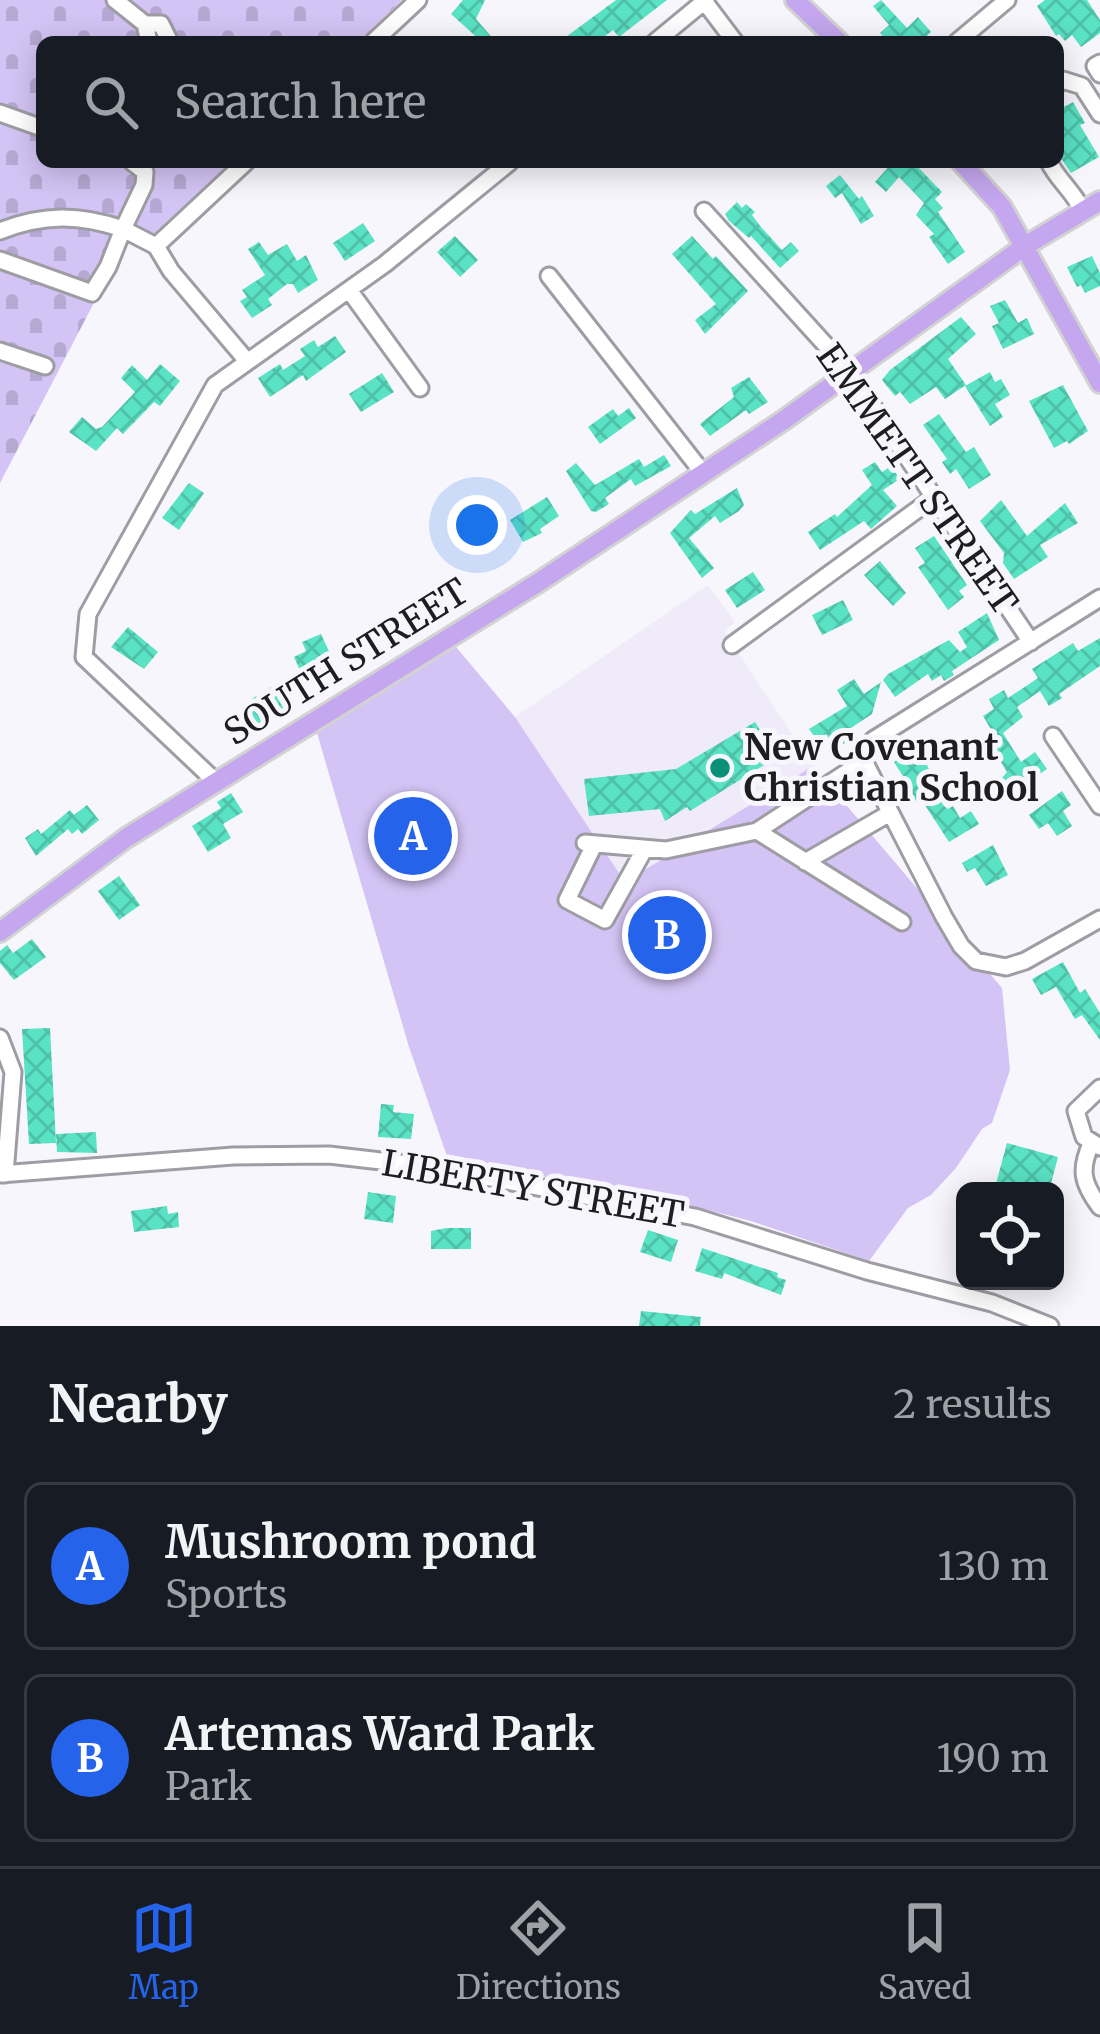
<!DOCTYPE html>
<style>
body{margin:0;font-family:Merriweather,serif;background:#242831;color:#f1f3f6}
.controls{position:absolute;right:36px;bottom:36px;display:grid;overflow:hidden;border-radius:18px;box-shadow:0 6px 30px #0003}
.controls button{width:108px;height:108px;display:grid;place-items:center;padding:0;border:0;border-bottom:3px solid #363941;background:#171b24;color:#f1f3f6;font:60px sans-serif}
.you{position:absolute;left:477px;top:525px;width:42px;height:42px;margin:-30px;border:9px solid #fff;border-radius:50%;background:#1a73e8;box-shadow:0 0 0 18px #1a73e833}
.badge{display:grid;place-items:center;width:78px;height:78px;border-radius:50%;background:#2563eb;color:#fff;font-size:39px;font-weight:700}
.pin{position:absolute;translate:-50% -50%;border:6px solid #fff;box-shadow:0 3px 12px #0006}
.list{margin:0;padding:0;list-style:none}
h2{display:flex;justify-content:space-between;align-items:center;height:156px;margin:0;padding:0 48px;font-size:51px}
h2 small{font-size:39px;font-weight:400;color:#9ea1a6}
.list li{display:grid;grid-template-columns:78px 1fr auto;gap:36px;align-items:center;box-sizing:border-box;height:168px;margin:0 24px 24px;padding:0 24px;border:3px solid #363941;border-radius:18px}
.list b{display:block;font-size:45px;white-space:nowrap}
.list p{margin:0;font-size:39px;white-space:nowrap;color:#9ea1a6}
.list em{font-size:39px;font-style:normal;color:#9ea1a6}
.icon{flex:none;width:66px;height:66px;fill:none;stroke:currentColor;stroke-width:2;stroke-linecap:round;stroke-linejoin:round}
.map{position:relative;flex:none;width:1100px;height:1326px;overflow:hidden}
.search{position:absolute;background:#171b24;box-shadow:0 6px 30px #0003;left:36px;right:36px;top:36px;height:132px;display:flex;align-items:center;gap:30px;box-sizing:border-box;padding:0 42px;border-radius:18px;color:#9ea1a6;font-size:45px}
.sheet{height:540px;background:#171b24}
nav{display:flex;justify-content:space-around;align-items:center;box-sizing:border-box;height:168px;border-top:3px solid #363941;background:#171b24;font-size:33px;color:#9ea1a6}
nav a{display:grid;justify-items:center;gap:6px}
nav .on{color:#2563eb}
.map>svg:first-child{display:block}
</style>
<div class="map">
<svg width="1100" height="1326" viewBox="0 0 1100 1326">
<defs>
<pattern id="cemetery-stones" width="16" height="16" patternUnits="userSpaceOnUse" patternTransform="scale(3)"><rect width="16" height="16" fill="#d4c4f5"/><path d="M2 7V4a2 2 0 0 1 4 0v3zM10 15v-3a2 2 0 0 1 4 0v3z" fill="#b6a8d2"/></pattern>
<pattern id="water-rules" width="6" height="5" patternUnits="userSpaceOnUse" patternTransform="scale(3)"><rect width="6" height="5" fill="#be9ef6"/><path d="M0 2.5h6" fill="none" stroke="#9a80c7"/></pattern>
<pattern id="building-cross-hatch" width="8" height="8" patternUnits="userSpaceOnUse" patternTransform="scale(3)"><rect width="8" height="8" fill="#5ae2c4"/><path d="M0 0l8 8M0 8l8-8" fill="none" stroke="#4ec1a8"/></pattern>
</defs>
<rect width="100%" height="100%" fill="#f8f6fd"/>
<path fill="#efebf9" d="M 708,585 L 735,622 L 724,631 L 813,766 L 625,882 L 515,717 Z"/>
<path fill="url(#cemetery-stones)" d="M 0,0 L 402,0 L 358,42 L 42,42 L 42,162 L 231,162 L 148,239 L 134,226 L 0,483 Z"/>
<path fill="#d4c4f5" d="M 456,647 L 515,717 L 625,882 L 813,766 L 1002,988 L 1010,1070 L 992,1123 L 982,1129 L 956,1168 L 931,1195 L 908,1208 L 869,1261 L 751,1221 L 659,1198 L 448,1159 L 409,1047 L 317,733 Z"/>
<path fill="url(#water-rules)" d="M 419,804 L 428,808 L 439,830 L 420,864 L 392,866 L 386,862 C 385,838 396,813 419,804 Z"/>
<path fill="url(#building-cross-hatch)" d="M 463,0 L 485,0 L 476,19 L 496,42 L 482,42 L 451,14 Z
M 616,0 L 667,0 L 619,37 L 613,30 L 597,42 L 559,42 Z
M 881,0 L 907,28 L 918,17 L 931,32 L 920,42 L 888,42 L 880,33 L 889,25 L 873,6 Z
M 1045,0 L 1087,0 L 1100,20 L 1100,33 L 1081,47 L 1072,35 L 1065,41 L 1059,34 L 1056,36 L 1037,6 Z
M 1073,102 L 1085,123 L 1080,125 L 1099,157 L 1071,173 L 1058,154 L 1058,110 Z
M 893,162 L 913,162 L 942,192 L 935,199 L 943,208 L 938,212 L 965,252 L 948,264 L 929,237 L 934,234 L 916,215 L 924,203 L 899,177 L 886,192 L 875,182 Z
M 840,175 L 859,199 L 862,196 L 874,216 L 861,224 L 842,193 L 835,198 L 826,186 Z
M 737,202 L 742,208 L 746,204 L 755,212 L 752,215 L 761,227 L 782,250 L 791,242 L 799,251 L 780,268 L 751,236 L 749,238 L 729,221 L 725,214 Z
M 363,223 L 375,241 L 345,261 L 333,243 Z
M 455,236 L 478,260 L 460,277 L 437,252 Z
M 692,236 L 713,259 L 716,256 L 748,291 L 705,334 L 695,320 L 716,304 L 672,254 Z
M 259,242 L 268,255 L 287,244 L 297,261 L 306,255 L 318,280 L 298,293 L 293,284 L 287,284 L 268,299 L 272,305 L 252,318 L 240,301 L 247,297 L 242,290 L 265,275 L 248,249 Z
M 1092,256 L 1100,273 L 1100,286 L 1085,293 L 1081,285 L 1077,287 L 1067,267 Z
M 1005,300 L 1018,323 L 1027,318 L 1034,334 L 1003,349 L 992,326 L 999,323 L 990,306 Z
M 961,317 L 976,334 L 948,359 L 966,385 L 945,399 L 936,387 L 910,404 L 900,392 L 895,396 L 882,380 L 890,370 Z
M 335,336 L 346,352 L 306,381 L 303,375 L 270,397 L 258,378 L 280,364 L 283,370 L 305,356 L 300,349 L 314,340 L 318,347 Z
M 160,364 L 180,381 L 160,406 L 154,402 L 123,434 L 117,428 L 96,451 L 69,432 L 82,417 L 96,429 L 102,427 L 135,392 L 121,378 L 132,365 L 147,380 Z
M 990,372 L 995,382 L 1001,379 L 1010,395 L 995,404 L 1003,417 L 990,426 L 965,386 Z
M 382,373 L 394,392 L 361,412 L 349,394 Z
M 749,377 L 768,402 L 749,414 L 746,410 L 710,436 L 700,424 L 734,397 L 731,388 Z
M 1063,385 L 1088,431 L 1069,444 L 1067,441 L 1054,448 L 1029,401 Z
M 629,408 L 636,418 L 600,444 L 588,427 L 613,409 L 618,416 Z
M 939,414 L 966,452 L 974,447 L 991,475 L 969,489 L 956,469 L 950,474 L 942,462 L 947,459 L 923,425 Z
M 664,455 L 671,466 L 635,486 L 631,479 L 605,498 L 609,504 L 596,512 L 591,511 L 566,471 L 576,463 L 595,485 L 639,459 L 644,467 Z
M 875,462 L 882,472 L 891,466 L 900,479 L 883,490 L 897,506 L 871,529 L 864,521 L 820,550 L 808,532 L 835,514 L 837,517 L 872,485 L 862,470 Z
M 189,483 L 204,493 L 179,530 L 162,518 Z
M 737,488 L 744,505 L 739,511 L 720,523 L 715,516 L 689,538 L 714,568 L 702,578 L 670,533 L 691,510 L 695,514 Z
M 547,497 L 559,516 L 540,529 L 542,533 L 523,542 L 510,520 Z
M 1001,500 L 1027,536 L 1065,503 L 1078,523 L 1040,545 L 1048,557 L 1014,579 L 1003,563 L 1004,553 L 980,521 Z
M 934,536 L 967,585 L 959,591 L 964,597 L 948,610 L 918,567 L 925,563 L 915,548 Z
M 880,561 L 906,593 L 893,606 L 864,575 Z
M 753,572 L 765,590 L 737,608 L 725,590 Z
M 843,600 L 853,620 L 822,635 L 812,615 Z
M 987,613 L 999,640 L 952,671 L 954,675 L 944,681 L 941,675 L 932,681 L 928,674 L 895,697 L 883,680 L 888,674 L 949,640 L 960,652 L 967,647 L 958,632 Z
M 128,627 L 158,652 L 144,669 L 111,647 Z
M 321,634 L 334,662 L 303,677 L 294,657 L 306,651 L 302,642 Z
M 1100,638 L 1100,666 L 1059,694 L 1062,698 L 1049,706 L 1040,691 L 1017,707 L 1023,717 L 1003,733 L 1021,762 L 1035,752 L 1047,769 L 1007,797 L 998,783 L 1007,772 L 988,741 L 995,736 L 983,716 L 994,709 L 989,699 L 1004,690 L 1008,698 L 1038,678 L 1032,669 L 1073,643 L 1078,651 Z
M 854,679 L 864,694 L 881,682 L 872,714 L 845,732 L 848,741 L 836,749 L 826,734 L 817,740 L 809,729 L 847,706 L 837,690 Z
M 271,687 L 284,709 L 254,726 L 242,705 Z
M 755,722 L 777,757 L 690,811 L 687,807 L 665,821 L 660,809 L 589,816 L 584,779 L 676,769 Z
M 911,751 L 917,751 L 927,765 L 934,779 L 929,783 L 944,806 L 948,809 L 953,806 L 960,818 L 971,811 L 979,824 L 949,842 L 921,799 L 917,802 L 903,783 L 906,781 L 894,762 Z
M 1062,791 L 1071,805 L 1063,811 L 1072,826 L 1057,836 L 1048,823 L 1039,829 L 1029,815 Z
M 231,793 L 243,812 L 223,824 L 231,838 L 208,852 L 192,826 L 221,808 L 217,802 Z
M 87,805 L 99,820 L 82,834 L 78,829 L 72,834 L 68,829 L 36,856 L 25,838 L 38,829 L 41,834 L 70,810 L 74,815 Z
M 993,845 L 1008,875 L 986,886 L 975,868 L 967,872 L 962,863 Z
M 119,876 L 140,905 L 119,920 L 98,891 Z
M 32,939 L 46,957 L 14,980 L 0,963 L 0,951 L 7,945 L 13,953 Z
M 1063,962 L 1080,993 L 1085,989 L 1100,1013 L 1100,1040 L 1082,1015 L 1075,1019 L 1056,987 L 1041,995 L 1032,979 Z
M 50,1028 L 56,1143 L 29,1144 L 22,1029 Z
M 381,1104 L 394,1105 L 393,1112 L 414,1114 L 411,1139 L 378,1137 Z
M 96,1132 L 97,1153 L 57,1152 L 56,1134 Z
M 1007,1143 L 1058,1157 L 1049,1191 L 994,1191 Z
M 368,1192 L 396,1196 L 393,1223 L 364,1219 Z
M 167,1206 L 168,1214 L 178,1212 L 179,1227 L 134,1232 L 131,1211 Z
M 446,1228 L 471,1228 L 471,1249 L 431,1249 L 431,1231 Z
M 648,1230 L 678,1240 L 671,1262 L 640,1252 Z
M 702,1248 L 778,1273 L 777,1277 L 786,1280 L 781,1295 L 724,1273 L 722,1279 L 695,1271 Z
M 641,1311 L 701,1317 L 700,1326 L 639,1326 Z"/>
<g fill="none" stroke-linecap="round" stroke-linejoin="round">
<defs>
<path id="minor" d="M 115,0 L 145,24 L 149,42
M 704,1 L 735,42
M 145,24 L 161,24 L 170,42
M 373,42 L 418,0
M 655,42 L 706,0
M 957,42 L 1007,0
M 1100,63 L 1095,66 L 1100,74
M 1058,84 L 1063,80 L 1082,86 L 1100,114
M 0,113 L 42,128
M 1049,162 C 1057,179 1073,191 1083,211
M 704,211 L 850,372 L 1031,642
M 0,231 C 43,214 79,214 123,229 L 144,185 L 145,172 L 132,162
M 156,246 L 171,271 L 247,361
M 156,246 L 246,162
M 0,260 L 92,293 L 108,267 L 123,229 L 156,246
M 549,276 L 703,473
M 349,290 L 420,388
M 0,351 L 45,366
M 732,645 L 936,496
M 1053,736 L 1100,806
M 864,761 L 944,917 L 961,946 L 976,961 L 1006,967 L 1025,961 L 1100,919
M 215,781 L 84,657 L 88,614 L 215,385 L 385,264 L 510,162
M 757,831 L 902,922
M 585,843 L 666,850 L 757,831 L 864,761 L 873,740 L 1100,598
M 594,845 L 567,900 L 605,920 L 644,850
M 805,862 L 890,813
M 0,1038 L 13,1072 L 5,1174
M 1100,1088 L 1076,1111 L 1084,1137 L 1100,1147
M 1092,1142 C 1079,1169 1082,1183 1100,1207
M 0,1174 L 233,1156 L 329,1155 L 433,1167 L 695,1217 L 867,1271 L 992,1303 L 1050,1326"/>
<path id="major" d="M 795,0 L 839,42
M 961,162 L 1002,207 L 1100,383
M 0,932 L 126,838 L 539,582 L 784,420 L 1025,246 L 1100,201"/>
</defs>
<use href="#minor" stroke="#9f9da4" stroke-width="21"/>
<use href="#major" stroke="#d2d2d2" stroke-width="24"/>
<use href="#minor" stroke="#fff" stroke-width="15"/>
<use href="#major" stroke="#c4a7ef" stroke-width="18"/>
</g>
<circle fill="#089079" stroke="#f8f6fd" stroke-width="4.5" cx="720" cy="768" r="12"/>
<g text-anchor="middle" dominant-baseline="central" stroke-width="10" stroke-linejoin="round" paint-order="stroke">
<g font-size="36" fill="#1e1d20" stroke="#f8f6fd">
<text transform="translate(917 479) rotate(55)">EMMETT STREET</text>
<text transform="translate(346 662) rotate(-32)">SOUTH STREET</text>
<text transform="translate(533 1189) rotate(10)">LIBERTY STREET</text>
</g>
<g font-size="36" font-weight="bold" fill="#1e1d20" stroke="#f8f6fd" text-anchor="start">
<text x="744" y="747">New Covenant<tspan x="744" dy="41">Christian School</tspan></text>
</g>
</g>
</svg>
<div class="controls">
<button><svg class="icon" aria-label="locate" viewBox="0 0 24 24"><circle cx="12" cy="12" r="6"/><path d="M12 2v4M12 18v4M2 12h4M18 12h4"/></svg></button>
</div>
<div class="you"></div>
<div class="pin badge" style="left:413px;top:836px">A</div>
<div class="pin badge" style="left:667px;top:935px">B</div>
<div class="search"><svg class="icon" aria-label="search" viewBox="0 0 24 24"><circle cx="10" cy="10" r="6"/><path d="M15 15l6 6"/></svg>Search here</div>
</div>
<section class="sheet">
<h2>Nearby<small>2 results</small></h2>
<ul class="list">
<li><span class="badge">A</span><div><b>Mushroom pond</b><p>Sports</p></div><em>130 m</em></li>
<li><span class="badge">B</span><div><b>Artemas Ward Park</b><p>Park</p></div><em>190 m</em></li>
</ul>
</section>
<nav>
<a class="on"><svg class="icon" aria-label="map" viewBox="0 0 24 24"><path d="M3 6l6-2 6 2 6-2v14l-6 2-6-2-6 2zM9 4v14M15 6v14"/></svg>Map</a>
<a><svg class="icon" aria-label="directions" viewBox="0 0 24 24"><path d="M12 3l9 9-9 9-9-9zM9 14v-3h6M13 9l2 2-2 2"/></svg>Directions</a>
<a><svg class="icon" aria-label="saved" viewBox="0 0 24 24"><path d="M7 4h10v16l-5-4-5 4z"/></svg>Saved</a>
</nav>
